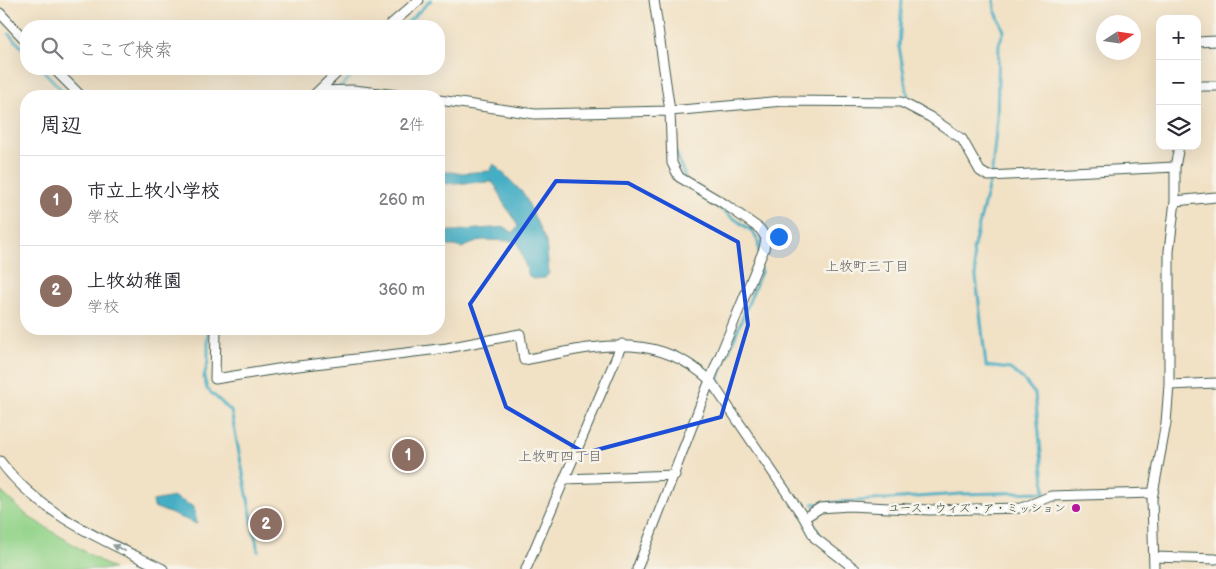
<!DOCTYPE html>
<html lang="ja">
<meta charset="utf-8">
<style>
body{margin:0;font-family:"Balsamiq Sans","Klee One",sans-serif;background:#f2f2f3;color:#2b2b33}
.controls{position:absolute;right:15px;top:15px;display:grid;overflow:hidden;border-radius:10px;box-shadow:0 5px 20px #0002}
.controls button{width:45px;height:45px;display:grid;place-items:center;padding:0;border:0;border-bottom:1px solid #e1e1e2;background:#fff;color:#2b2b33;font:25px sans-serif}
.compass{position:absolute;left:1096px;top:15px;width:45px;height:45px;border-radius:50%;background:#fff;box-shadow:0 5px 20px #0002;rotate:78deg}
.you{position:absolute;left:778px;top:236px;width:18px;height:18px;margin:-12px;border:4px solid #fff;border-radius:50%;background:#1a73e8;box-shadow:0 0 0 8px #1a73e833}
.badge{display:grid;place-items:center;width:32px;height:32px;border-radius:50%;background:#b5179e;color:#fff;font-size:16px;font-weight:700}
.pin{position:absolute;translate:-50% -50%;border:2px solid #fff;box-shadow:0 1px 5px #0006}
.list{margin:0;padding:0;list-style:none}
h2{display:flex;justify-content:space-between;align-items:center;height:65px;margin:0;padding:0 20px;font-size:21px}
h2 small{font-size:16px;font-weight:400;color:#7c7c81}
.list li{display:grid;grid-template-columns:32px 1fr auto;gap:15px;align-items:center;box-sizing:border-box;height:90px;padding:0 20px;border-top:1px solid #e1e1e2}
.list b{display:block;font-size:19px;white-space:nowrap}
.list p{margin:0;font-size:16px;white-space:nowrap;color:#7c7c81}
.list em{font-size:16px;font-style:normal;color:#7c7c81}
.icon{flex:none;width:28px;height:28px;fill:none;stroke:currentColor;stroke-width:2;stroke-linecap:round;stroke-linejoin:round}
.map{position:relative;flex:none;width:1216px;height:569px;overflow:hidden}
.search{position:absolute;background:#fff;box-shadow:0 5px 20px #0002;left:20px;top:20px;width:425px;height:55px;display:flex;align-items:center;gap:12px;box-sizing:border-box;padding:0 18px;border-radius:20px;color:#7c7c81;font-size:19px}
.panel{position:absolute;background:#fff;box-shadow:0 5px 20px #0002;left:20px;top:90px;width:425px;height:245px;border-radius:20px}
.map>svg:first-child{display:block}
</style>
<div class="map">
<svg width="1216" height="569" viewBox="0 0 1216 569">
<rect width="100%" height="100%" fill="#f7f3e8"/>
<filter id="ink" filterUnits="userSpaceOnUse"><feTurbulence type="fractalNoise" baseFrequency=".02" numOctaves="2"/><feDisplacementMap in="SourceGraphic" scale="10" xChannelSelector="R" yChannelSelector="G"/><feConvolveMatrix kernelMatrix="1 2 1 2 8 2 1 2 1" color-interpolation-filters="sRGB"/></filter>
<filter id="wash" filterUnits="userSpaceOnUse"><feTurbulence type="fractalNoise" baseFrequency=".0096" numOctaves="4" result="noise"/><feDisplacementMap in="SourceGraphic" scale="20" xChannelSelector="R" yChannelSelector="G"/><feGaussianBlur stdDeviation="1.12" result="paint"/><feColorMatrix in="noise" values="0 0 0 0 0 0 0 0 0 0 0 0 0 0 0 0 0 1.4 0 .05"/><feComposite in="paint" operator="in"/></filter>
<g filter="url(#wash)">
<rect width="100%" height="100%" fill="#f1e1c5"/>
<path fill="#92d389" stroke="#58885e" d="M 0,491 L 29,517 L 113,569 L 0,569 Z"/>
<path fill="#45aec4" stroke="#32767c" d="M 494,164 L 524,194 L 546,242 L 549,273 L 545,278 L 533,279 L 529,276 L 517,241 L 482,240 L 461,248 L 455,246 L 439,246 L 439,232 L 505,227 L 513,233 L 518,227 C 515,218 511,214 506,207 C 499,198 501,192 492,182 L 439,184 L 439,171 L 462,173 L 490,171 Z
M 174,497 L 194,507 L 197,524 L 154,507 L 153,501 Z"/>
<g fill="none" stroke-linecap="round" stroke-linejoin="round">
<path stroke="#45aec4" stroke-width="3" d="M 902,0 L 899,47 L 908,96
M 404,26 L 431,0
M 9,34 L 26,52
M 667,61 L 674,107
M 42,69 L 67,96
M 338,89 L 359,69
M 676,153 L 685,177
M 692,189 L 752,231 L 758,240 L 759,252
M 208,329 L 208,362 L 204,377 L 207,389 L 231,411 L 258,551
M 722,391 L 719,379 L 721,371 L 761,272 L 760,266
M 767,456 L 823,539
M 813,504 L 961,494 L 1045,492 L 1035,394 L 1023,379 L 1010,369 L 986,366 L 973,250 L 992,171 L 997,120 L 999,44 L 1004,31 L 995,10 L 994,0"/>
</g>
</g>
<g filter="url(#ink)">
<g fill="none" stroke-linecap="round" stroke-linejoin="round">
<defs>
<path id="street" d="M 0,13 L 26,41
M 389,26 L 419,0
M 1197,42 L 1216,41
M 54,69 L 81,96
M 1197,86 L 1216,86
M 319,91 L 353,90 L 407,96
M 313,96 L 341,69
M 439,100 L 535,114 L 670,111 L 783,101 L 901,102 L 930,117 L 962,139 L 980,171 L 988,176 L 1175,167
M 1175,201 L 1216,197
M 216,329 L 215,379 L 290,367 L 447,348 L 520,334 L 524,360 C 593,347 653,328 710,380 L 804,518 L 815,538 L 855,569
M 1169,385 L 1216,383
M 0,461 C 40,515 105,541 163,569
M 565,479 L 675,475
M 804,518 L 820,508 L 849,506 L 930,510 L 1022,508 L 1051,496 L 1152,493
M 1154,557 L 1216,559
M 526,569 L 622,344
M 637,569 L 710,380 L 764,249 L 766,238 L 760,229 L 723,203 L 679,177 L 672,163 L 670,111 L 654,0
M 1154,569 L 1152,499 L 1166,423 L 1169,385 L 1169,251 L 1175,201 L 1175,167 L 1179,146"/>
</defs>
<use href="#street" stroke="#3e564a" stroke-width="11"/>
<use href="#street" stroke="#fff" stroke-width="9"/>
</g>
<defs><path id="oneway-solid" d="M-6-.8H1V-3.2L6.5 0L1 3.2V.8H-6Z" transform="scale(1.25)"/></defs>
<use fill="#8f9e9a" href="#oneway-solid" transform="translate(119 548) rotate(-154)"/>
</g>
<path fill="none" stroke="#1d4ed8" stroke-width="4" stroke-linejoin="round" d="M 556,181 L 628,183 L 738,242 L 748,325 L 721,417 L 585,453 L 506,407 L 470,304 Z"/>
<circle fill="#b5179e" stroke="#f7f3e8" stroke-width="2" cx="1076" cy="508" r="5"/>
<g text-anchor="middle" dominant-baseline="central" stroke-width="5" stroke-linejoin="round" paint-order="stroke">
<g font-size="12" fill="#1f3d34" stroke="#f7f3e8" text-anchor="end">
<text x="1066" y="508">ユース・ウィズ・ア・ミッション</text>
</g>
<g font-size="14" fill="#676567" stroke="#f7f3e8">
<text x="867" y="266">上牧町三丁目</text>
<text x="560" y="456">上牧町四丁目</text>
</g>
</g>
</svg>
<div class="controls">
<button>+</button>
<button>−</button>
<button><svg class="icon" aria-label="layers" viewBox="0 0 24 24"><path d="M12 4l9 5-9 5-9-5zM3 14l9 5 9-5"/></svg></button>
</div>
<svg class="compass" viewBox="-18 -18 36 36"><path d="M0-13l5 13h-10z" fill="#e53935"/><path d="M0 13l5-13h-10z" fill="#7c7c81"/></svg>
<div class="you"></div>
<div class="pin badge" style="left:408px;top:455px;background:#8d6e63">1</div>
<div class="pin badge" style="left:266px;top:524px;background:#8d6e63">2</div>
<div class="search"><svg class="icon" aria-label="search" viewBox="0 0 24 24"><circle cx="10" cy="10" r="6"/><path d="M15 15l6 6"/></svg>ここで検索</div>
<section class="panel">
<h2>周辺<small>2件</small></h2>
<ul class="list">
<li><span class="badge" style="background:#8d6e63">1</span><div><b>市立上牧小学校</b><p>学校</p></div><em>260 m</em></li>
<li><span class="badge" style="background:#8d6e63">2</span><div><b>上牧幼稚園</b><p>学校</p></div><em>360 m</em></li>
</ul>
</section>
</div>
